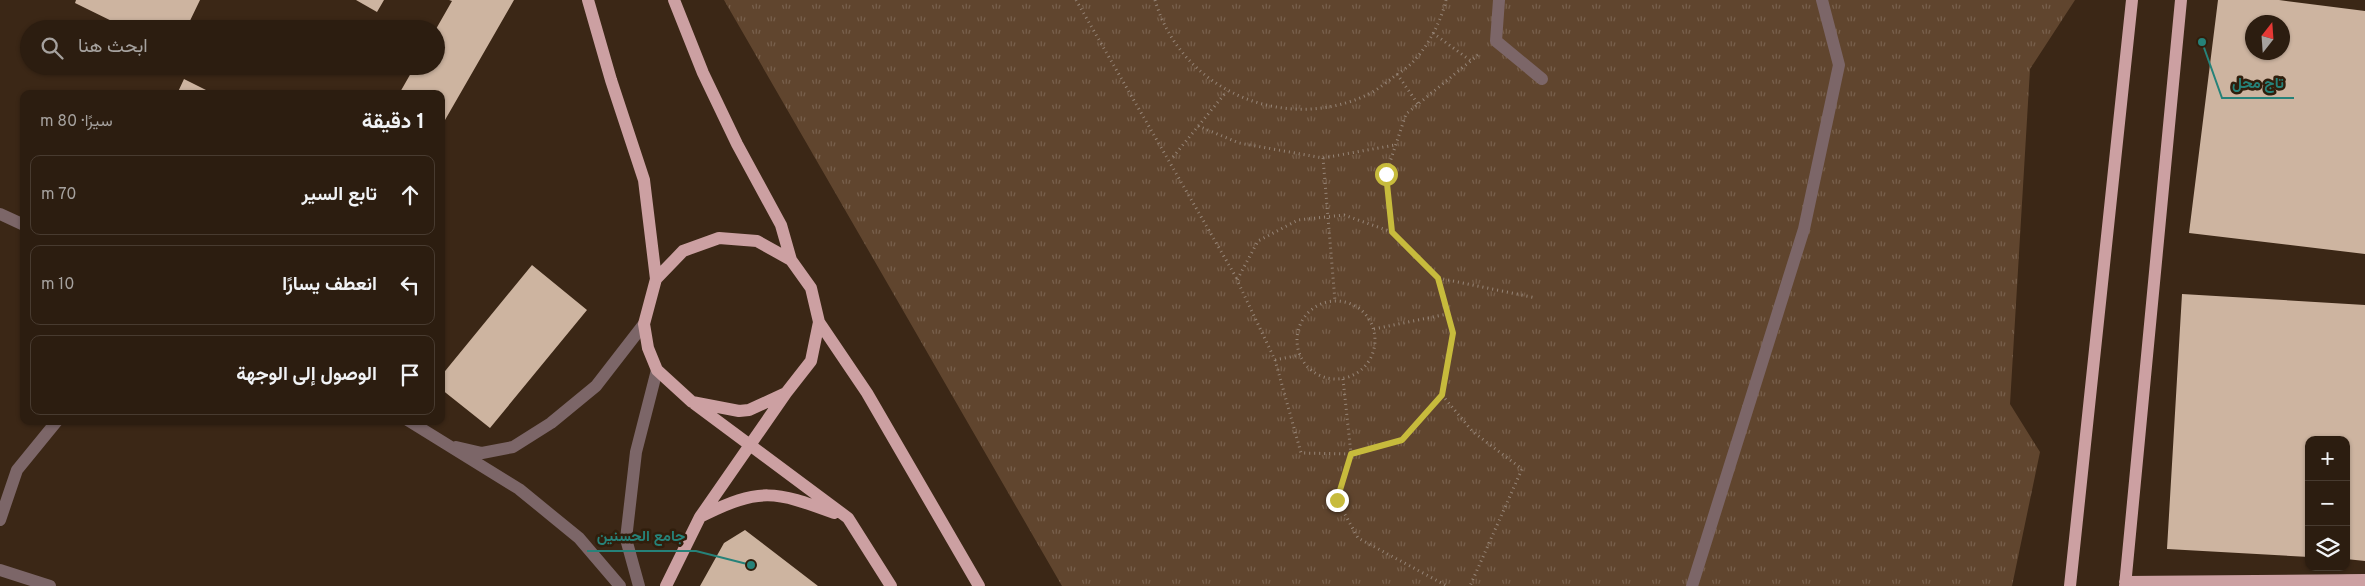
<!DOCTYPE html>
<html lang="ar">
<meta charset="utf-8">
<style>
body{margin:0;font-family:Overpass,Vazirmatn,sans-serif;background:#342619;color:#f1f3f6;direction:rtl}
.controls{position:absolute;right:15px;bottom:15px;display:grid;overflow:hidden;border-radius:10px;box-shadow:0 1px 4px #0004}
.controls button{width:45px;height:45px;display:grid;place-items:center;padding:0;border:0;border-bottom:1px solid #483b30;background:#2c1d10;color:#f1f3f6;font:25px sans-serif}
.compass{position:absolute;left:2245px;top:15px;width:45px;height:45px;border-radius:50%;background:#2c1d10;box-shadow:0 1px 4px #0004;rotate:17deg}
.stop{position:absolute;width:15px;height:15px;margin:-11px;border:4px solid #c7bb3c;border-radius:50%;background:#fff}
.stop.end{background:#c7bb3c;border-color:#fff;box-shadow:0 1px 5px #0008}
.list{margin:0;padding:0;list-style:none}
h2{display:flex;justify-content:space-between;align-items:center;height:65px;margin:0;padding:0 20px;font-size:21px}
h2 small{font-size:16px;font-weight:400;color:#a6a29f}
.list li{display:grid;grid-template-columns:32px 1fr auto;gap:15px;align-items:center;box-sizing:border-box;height:80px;margin:0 10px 10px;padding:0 10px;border:1px solid #483b30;border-radius:10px}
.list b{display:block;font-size:19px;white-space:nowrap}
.list em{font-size:16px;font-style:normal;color:#a6a29f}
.icon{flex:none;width:28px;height:28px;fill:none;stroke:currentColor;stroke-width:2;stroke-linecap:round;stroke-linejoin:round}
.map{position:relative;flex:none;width:2365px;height:586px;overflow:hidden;direction:ltr}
.search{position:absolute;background:#2c1d10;box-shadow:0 1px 4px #0004;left:20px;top:20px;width:425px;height:55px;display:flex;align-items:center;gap:12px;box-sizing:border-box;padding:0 18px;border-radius:28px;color:#a6a29f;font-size:19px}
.panel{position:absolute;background:#2c1d10;box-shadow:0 1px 4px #0004;left:20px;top:90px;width:425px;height:335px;border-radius:10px;direction:rtl}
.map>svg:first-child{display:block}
</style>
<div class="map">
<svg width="2365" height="586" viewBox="0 0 2365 586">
<defs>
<pattern id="park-tufts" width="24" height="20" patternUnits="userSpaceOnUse" patternTransform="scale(1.25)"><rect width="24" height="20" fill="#60452e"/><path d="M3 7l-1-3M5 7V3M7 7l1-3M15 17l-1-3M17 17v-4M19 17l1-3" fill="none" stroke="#78604c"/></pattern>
</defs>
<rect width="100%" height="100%" fill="#3b2716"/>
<path fill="url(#park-tufts)" d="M 724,0 L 2075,0 L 2030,69 L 2010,404 L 2040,452 L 2012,586 L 1062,586 Z"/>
<path fill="#cdb4a0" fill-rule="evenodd" d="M 76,0 L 200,0 L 186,29 L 128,29 L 75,3 Z
M 356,0 L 384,0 L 377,12 Z
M 449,0 L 514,0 L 445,120 L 441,118 L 441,94 L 399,94 L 415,66 L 436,66 L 436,29 L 452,1 Z
M 2218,0 L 2279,0 L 2365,11 L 2365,254 L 2189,233 ZM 2252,22 L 2282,22 L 2282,52 L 2252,52 Z
M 184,79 L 214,94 L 177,94 Z
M 532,265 L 587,310 L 490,428 L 441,389 L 441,376 Z
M 2182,294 L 2365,305 L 2365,561 L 2346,559 L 2346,440 L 2309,440 L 2309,557 L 2167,549 Z
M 745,530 L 818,586 L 700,586 L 724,543 Z"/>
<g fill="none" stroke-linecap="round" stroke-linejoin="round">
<path stroke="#968577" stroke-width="3" stroke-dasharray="1 4" stroke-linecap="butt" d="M 1076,0 L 1237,279
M 1155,0 C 1181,90 1284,135 1369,94 C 1377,90 1384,84 1391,79 C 1397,74 1406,69 1412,63 C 1428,46 1441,22 1446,0
M 1433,33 L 1471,61
M 1478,55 L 1406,114 L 1386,174 L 1392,232 L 1438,278 L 1536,298
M 1397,74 L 1418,104
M 1198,126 L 1239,143 L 1323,158 L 1395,145
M 1173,157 L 1227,91
M 1323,158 L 1335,301
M 1392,232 L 1344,215 L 1298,220 L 1258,241 L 1237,280 L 1275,360 L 1301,453 L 1351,454 L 1402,440 L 1442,395 L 1453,333 L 1438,278
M1297 340a39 39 0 1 1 78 0a39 39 0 1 1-78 0Z
M 1374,329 L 1447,314
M 1275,360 L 1300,355
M 1343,379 L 1351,454 L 1337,500 L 1358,538 L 1447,586
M 1442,395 L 1473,432 L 1522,469 L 1470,586"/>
<path stroke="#7c6668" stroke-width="12" d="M 1499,0 L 1496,41 L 1542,79
M 0,214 L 24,225
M 409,421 L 519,489 L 579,538 L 620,586
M 456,447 L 482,453 L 513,447 L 551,423 L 596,386 L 644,324
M 0,520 L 17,470 L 57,421
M 0,570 L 50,586
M 639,586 L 626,539 L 636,452 L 657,370
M 1692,586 L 1804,229 L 1839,65 L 1822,0"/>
<path stroke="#cca0a2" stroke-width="12" d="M 588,0 L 611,80 L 644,180 L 656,279
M 674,0 L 703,73 L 737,144 L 781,225 L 791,260
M 819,322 L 867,393 L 979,586
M 692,402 L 739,411 L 749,410 L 786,393 L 811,361 L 819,322 L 811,288 L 791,260 L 757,241 L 719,238 L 683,251 L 656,279 L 644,324 L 648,348 L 657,370 L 692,402 L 848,518 L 891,586
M 702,516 C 760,487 775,491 834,513
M 2125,582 L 2365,580
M 666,586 L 700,517 L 786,393
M 2070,586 L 2132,0
M 2125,586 L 2181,0"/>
</g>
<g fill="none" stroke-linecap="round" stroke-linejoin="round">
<path stroke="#c7bb3c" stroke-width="6" d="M 1337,500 L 1351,454 L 1402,440 L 1442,395 L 1453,333 L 1438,278 L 1392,232 L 1386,174"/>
</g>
<path fill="none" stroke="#268279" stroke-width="2" d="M2202 42L2222 98H2294M751 565L696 551H587"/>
<g fill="#268279" stroke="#301e0c" stroke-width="2">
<circle cx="2202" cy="42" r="5"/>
<circle cx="751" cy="565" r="5"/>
</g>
<g font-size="15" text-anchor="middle" font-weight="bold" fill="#268279" stroke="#301e0c" stroke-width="5" stroke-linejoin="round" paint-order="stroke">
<text x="2258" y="88">تاج محل</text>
<text x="641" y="541">جامع الحسنين</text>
</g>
</svg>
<div class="controls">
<button>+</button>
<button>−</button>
<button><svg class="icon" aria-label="layers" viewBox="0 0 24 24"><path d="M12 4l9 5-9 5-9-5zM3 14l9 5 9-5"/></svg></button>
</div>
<svg class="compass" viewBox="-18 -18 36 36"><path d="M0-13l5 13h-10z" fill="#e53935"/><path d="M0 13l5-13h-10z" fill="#a6a29f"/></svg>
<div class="stop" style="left:1386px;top:174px"></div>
<div class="stop end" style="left:1337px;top:500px"></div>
<div class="search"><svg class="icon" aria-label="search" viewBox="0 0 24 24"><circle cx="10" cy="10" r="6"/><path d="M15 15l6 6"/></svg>ابحث هنا</div>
<section class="panel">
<h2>1 دقيقة<small>سيرًا · 80 m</small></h2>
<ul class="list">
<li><svg class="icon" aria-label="ahead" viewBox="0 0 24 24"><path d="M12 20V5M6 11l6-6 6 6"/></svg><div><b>تابع السير</b></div><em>70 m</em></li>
<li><svg class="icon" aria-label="left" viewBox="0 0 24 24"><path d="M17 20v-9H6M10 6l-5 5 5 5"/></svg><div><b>انعطف يسارًا</b></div><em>10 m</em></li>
<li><svg class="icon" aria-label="arrive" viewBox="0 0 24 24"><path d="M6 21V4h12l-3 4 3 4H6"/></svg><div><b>الوصول إلى الوجهة</b></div></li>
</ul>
</section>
</div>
